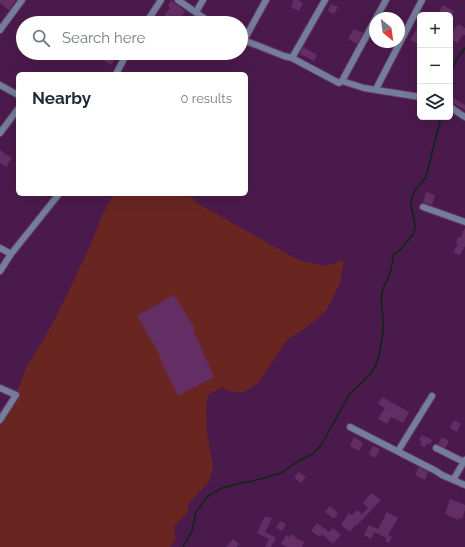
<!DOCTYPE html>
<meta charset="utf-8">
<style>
body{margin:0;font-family:Raleway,sans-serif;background:#f2f2f3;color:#1f2937}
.controls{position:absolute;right:12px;top:12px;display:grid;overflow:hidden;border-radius:6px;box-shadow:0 4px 16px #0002}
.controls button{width:36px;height:36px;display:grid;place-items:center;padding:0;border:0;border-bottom:1px solid #e0e1e3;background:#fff;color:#1f2937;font:20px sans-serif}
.compass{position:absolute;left:369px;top:12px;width:36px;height:36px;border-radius:50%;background:#fff;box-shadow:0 4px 16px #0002;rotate:151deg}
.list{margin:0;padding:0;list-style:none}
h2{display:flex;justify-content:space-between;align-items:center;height:52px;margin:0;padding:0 16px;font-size:17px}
h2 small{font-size:13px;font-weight:400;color:#747a83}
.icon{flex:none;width:22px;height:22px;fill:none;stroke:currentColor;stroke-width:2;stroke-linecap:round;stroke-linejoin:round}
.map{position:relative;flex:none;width:465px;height:547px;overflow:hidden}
.search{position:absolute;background:#fff;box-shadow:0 4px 16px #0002;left:16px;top:16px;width:232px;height:44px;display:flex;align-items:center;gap:10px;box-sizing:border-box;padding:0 14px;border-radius:22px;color:#747a83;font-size:15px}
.panel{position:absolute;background:#fff;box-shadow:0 4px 16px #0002;left:16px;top:72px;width:232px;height:124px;border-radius:6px}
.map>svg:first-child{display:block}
</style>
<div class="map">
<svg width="465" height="547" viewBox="0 0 465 547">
<rect width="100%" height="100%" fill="#4b1a4c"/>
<path fill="#692621" d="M 114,194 L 188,194 L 197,203 L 298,260 L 325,266 L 344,260 L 340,283 L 326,311 L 307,327 L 288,339 L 257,384 L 244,392 L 233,392 L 221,387 L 208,395 L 206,413 L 207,433 L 213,468 L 208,483 L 187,505 L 189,511 L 174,526 L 176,540 L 170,547 L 0,547 L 0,420 L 16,395 L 26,368 L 44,339 L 61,307 L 91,244 L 101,217 Z"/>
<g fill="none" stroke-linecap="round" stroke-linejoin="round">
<path stroke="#082a0e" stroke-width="1.5" d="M 450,75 L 456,60 L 465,48
M 183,547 L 192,531 L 196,512 L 208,496 L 222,488 L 237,484 L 257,480 L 281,473 L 297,462 L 314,453 L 322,444 L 350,393 L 368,377 L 375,367 L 379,356 L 383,332 L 383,320 L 381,299 L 382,291 L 390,273 L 394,254 L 399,251 L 414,233 L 415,225 L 411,205 L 412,197 L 416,189 L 426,177 L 441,117"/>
</g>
<path fill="#632e64" d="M 0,0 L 16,0 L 9,10 L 0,3 Z
M 171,0 L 185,11 L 177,23 L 159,23 L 170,8 L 168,6 Z
M 294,0 L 298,0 L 303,3 L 299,11 L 291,7 Z
M 331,4 L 338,7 L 334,14 L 328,11 Z
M 443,5 L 454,11 L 452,15 L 437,15 Z
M 458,24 L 465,28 L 465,35 L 463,35 L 457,43 L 450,39 L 450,37 Z
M 354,29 L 363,33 L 357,44 L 348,39 Z
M 416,30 L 420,32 L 420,45 L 410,40 Z
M 303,47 L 317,55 L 314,61 L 300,54 Z
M 92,53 L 119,53 L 111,65 Z
M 450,96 L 465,105 L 465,110 L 450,101 Z
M 0,150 L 12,158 L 6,167 L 0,163 Z
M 426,192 L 435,195 L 432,205 L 423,203 Z
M 465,228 L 465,246 L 460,255 L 453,252 L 458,244 L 456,243 L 458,237 L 460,238 Z
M 174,295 L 195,329 L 193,330 L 214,377 L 178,396 L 159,356 L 160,355 L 137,316 Z
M 382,397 L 409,412 L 403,423 L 391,417 L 387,424 L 378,419 L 385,408 L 378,404 Z
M 454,420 L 461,424 L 457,432 L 450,428 Z
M 422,435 L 432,440 L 430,445 L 427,443 L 425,447 L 420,445 L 422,441 L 419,440 Z
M 354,437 L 363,443 L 359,451 L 350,446 Z
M 442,437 L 449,441 L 445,448 L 438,444 Z
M 373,446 L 380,449 L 375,458 L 369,454 Z
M 419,467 L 428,472 L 425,480 L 415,475 Z
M 299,472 L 306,477 L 301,483 L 294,477 Z
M 371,493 L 381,500 L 362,520 L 356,526 L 355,525 L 350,532 L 341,525 L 349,513 L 352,515 L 357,510 L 362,514 L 368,508 L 363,503 Z
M 450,499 L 465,505 L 465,510 L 462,519 L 459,518 L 458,520 L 445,514 Z
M 330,506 L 338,513 L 334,519 L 325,512 Z
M 387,512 L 398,518 L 388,535 L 392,537 L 389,543 L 385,541 L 387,538 L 374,532 L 371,539 L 364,535 L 369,525 L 378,529 Z
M 265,516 L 272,518 L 265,532 L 276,538 L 271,547 L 265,547 L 269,539 L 257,533 Z
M 280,521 L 286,524 L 282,531 L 276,528 Z
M 317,523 L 329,532 L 333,528 L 341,535 L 333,544 L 322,534 L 320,537 L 311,531 Z
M 292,534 L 295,536 L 295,538 L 304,542 L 302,547 L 287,547 L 281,544 L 286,535 L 290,537 Z
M 233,539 L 239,544 L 236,547 L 226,547 Z"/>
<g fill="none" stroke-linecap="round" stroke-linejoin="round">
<defs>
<path id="minor" d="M 178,0 L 211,23
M 196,12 L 203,0
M 376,18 L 386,0
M 146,23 L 161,0
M 0,30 L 22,0
M 241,39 L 284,56 L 292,58 L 339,83 L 342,81 L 364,88 L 420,97
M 244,40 L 266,0
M 292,58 L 325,0
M 116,74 L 127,53
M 342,81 L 375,20
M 0,85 L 18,95
M 376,89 L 422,0
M 450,107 L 465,117
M 0,133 L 18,109
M 423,207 L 465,222
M 0,248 L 11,254
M 0,271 L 11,254 L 59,194
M 0,388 L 16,395 L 0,420
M 350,427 L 436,471 L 442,475 L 465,485
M 436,448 L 464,462
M 398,451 L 432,396
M 453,480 L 465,460"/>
</defs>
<use href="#minor" stroke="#663866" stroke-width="8"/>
<use href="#minor" stroke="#727e9a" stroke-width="6"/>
</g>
</svg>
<div class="controls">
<button>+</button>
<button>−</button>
<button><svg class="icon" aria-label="layers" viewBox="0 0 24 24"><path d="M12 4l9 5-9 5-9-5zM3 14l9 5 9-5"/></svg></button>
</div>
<svg class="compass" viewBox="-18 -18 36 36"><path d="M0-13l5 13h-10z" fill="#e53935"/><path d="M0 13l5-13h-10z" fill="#747a83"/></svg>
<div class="search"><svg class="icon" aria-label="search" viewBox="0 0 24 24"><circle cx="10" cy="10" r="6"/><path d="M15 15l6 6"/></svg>Search here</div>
<section class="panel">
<h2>Nearby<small>0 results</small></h2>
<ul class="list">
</ul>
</section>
</div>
